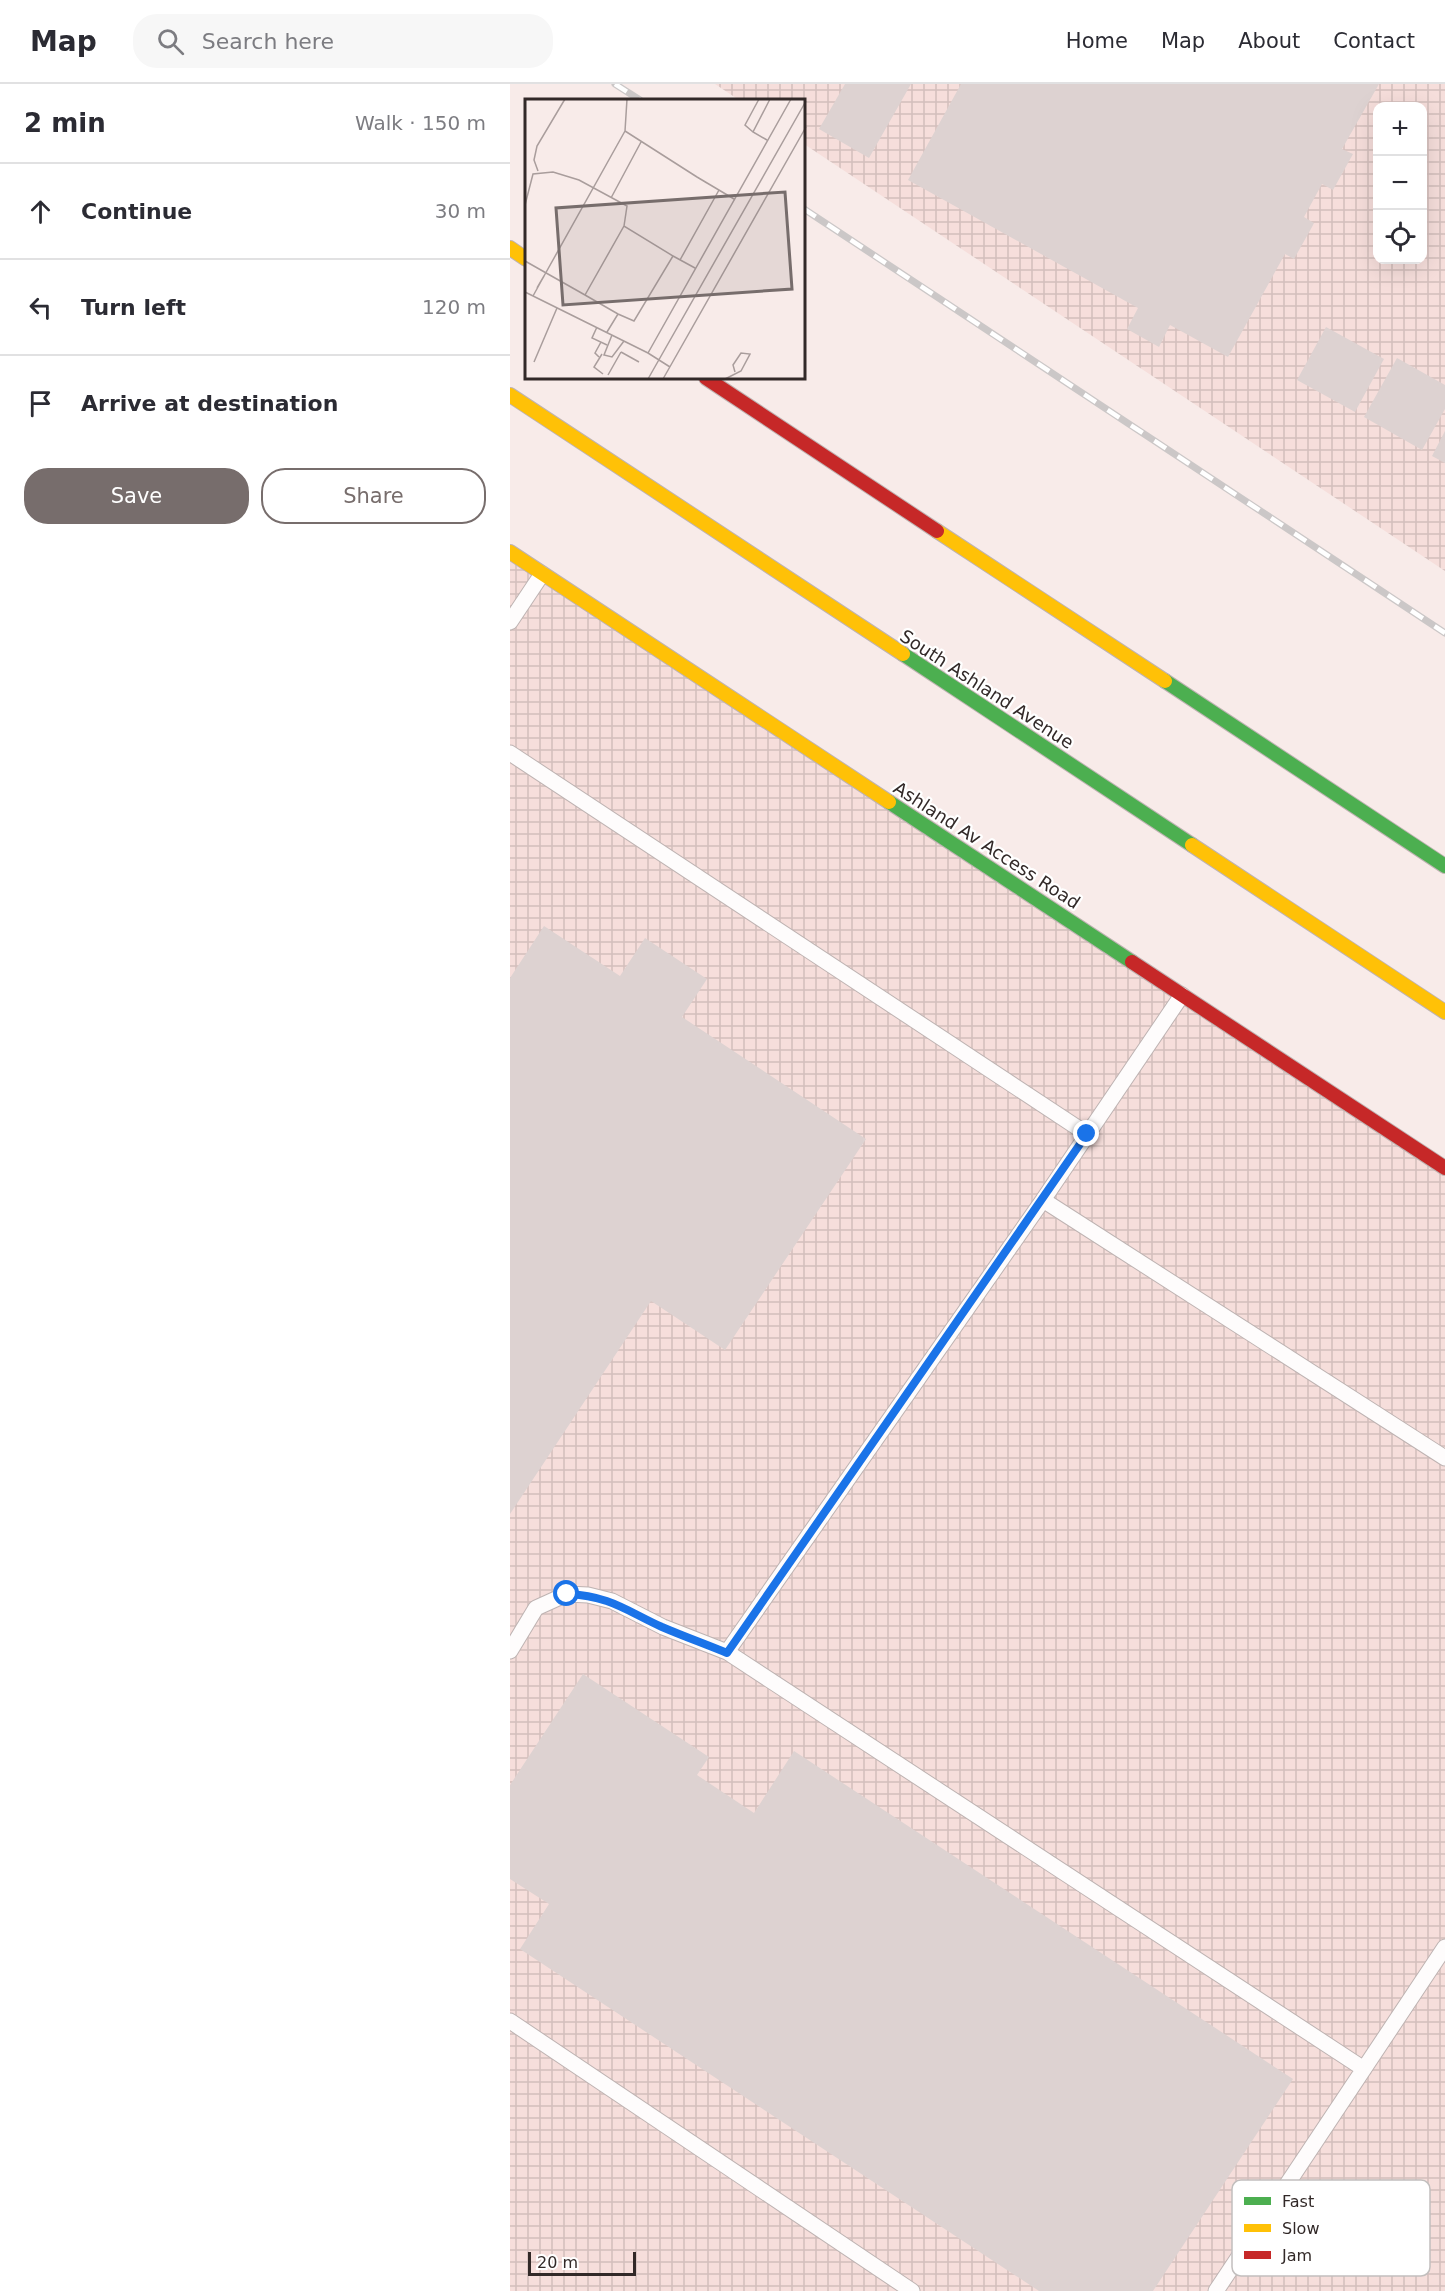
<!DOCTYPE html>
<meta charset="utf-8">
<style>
body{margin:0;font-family:"DejaVu Sans",sans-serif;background:#f7f7f7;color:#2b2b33}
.controls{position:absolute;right:18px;top:18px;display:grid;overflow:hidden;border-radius:12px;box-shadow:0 6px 24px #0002}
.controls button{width:54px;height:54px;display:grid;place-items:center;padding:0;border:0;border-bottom:2px solid #e1e1e2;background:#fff;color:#2b2b33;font:30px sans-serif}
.scale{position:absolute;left:18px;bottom:15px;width:108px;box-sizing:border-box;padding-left:6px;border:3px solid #322928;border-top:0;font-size:16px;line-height:21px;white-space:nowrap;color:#322928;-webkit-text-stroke:4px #fff;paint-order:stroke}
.stop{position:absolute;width:18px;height:18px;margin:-14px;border:4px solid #1a73e8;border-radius:50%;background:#fff}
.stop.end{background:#1a73e8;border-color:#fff;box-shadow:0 2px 6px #0008}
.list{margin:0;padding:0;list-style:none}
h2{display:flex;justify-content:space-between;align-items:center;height:78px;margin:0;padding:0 24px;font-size:26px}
h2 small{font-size:20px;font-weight:400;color:#7c7c81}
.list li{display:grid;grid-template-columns:39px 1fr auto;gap:18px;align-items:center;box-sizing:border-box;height:96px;padding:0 24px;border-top:2px solid #e1e1e2}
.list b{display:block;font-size:22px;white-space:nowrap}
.list em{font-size:20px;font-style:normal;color:#7c7c81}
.actions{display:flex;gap:12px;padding:18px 24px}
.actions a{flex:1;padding:14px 0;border:2px solid #776d6c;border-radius:24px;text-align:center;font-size:21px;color:#776d6c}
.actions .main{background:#776d6c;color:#fff}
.icon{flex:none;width:33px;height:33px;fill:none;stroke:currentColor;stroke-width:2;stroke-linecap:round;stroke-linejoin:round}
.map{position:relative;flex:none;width:935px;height:2207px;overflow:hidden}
header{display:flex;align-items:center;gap:36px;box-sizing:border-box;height:84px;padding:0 30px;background:#fff;border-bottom:2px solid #e1e1e2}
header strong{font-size:28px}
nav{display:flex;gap:33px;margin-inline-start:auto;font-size:21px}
.search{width:420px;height:54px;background:#f7f7f7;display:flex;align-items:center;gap:15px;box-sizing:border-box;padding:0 21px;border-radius:24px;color:#7c7c81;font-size:22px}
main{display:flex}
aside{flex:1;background:#fff}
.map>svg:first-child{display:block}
</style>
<header>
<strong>Map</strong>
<div class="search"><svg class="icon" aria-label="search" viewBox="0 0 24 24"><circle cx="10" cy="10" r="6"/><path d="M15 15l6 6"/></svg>Search here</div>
<nav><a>Home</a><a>Map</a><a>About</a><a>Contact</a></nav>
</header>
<main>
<aside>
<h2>2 min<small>Walk · 150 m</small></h2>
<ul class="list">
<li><svg class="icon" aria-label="ahead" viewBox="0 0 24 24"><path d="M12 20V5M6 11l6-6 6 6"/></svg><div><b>Continue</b></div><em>30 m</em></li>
<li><svg class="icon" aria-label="left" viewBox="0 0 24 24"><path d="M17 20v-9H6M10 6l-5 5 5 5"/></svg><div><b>Turn left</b></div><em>120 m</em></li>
<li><svg class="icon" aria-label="arrive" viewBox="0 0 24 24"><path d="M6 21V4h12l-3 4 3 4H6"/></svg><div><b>Arrive at destination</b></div></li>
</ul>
<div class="actions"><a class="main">Save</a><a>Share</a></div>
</aside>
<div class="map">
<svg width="935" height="2207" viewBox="0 0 935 2207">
<defs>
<pattern id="industrial-grid" width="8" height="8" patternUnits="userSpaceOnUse" patternTransform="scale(1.5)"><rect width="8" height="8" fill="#f6dedb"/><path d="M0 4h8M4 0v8" fill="none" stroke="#d3bebc"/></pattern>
</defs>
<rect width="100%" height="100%" fill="#f8ebe9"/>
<path fill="url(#industrial-grid)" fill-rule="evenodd" d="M 205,0 L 935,0 L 935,487 L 294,60 L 294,16 L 229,16 ZM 868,22 L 912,22 L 912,176 L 868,176 Z
M 0,468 L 935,1084 L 935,2207 L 0,2207 Z"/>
<path fill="#ddd2d1" d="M 335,0 L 401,0 L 359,74 L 309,45 Z
M 451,0 L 869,0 L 832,65 L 843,70 L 823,106 L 812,100 L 794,133 L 804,139 L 802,143 L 784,175 L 775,170 L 718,273 L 660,241 L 649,263 L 617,245 L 628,224 L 398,96 Z
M 816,243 L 874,275 L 845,328 L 787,296 Z
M 887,274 L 935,301 L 935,325 L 912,366 L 854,333 Z
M 935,347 L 935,379 L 922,372 Z
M 34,842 L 110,892 L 135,854 L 197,895 L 172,933 L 356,1055 L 215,1266 L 141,1217 L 0,1430 L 0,894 Z
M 73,1590 L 199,1673 L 187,1691 L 244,1729 L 284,1667 L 783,1995 L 643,2207 L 529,2207 L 10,1865 L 39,1820 L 0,1795 L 0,1701 Z"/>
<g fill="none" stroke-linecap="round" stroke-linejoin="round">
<defs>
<path id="lane" d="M 0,538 L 32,490
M 0,669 L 577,1050
M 533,1116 L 672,911
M 0,1567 L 26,1524 L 57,1510 L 78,1511 L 102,1517 L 153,1543 L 217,1568
M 0,1937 L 402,2207
M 854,1985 L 217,1568 L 533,1116 L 935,1374
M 706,2207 L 935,1863"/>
<path id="fast" d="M 393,570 L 682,761
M 655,597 L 935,782
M 379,718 L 622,878"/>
<path id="slow" d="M 0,164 L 16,175
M 0,311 L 393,570
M 427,447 L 655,597
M 0,468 L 379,718
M 682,761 L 935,928"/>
<path id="jam" d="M 196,294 L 427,447
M 622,878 L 935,1084"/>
</defs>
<use href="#lane" stroke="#beb3b2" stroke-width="17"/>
<use href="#fast" stroke="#beb3b2" stroke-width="16"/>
<use href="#slow" stroke="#beb3b2" stroke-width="16"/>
<use href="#jam" stroke="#beb3b2" stroke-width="16"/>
<use href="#lane" stroke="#fefcfc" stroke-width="15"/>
<use href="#fast" stroke="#4caf50" stroke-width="14"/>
<use href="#slow" stroke="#ffc107" stroke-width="14"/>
<use href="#jam" stroke="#c62828" stroke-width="14"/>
<defs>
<path id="rail" d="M 105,0 L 130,16
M 294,125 L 935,549"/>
</defs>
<use href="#rail" stroke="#cbc7c7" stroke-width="7"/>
<use href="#rail" stroke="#fff" stroke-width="4.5" stroke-dasharray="14" stroke-linecap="butt"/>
</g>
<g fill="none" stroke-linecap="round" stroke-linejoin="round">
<path stroke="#1a73e8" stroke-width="8" d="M 57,1510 C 100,1512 115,1526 152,1543 C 173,1552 195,1560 217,1569 L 577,1050"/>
</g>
<g text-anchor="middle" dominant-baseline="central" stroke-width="4.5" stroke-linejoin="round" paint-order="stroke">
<g font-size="18" fill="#322928" stroke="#fff">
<text transform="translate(477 605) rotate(33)">South Ashland Avenue</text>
<text transform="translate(477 761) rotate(33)">Ashland Av Access Road</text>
</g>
</g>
<g transform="translate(15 15)">
<rect width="280" height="280" fill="#f8ebe9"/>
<path fill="none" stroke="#a99d9c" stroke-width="1.5" d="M 102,0 L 100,32 L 172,78M 228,33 L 220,26 L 234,0M 242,41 L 228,33 L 245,0M 13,72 L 9,61 L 12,47 L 40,0M 182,84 L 172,78 L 209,100M 86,99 L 116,43M 0,106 L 8,75 L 28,73 L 54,81 L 102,107 L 99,127M 148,157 L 170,169M 155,161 L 194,91M 0,162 L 60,196 L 93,215 L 109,222 L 148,157 L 99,127 L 60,196M 19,177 L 100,32M 0,193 L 123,254 L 145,268M 8,197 L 19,177 L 12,189M 72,228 L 67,239 L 82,246M 82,233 L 93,215M 87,236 L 79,256 L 87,258 L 99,242M 96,253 L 114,263M 123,254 L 266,0M 77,255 L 69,268 L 78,275M 74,258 L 70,254 L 76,243M 9,263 L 32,209M 83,276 L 96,253M 123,280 L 281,2M 138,280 L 281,28M 200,280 L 216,272 L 225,255 L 216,254 L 208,266 L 210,273"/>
<path fill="#776d6c" fill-opacity="0.15" stroke="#776d6c" stroke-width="3" d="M 260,93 L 267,190 L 38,206 L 31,109 Z"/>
<rect width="280" height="280" fill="none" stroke="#322928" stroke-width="3"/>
</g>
<rect x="722" y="2096" width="198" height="96" rx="9" fill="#fff" stroke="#c2bfbe" stroke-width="1.5"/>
<rect x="734" y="2113" width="27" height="8" fill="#4caf50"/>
<rect x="734" y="2140" width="27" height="8" fill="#ffc107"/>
<rect x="734" y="2167" width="27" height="8" fill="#c62828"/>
<g font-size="16" fill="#322928">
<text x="772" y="2123">Fast</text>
<text x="772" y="2150">Slow</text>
<text x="772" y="2177">Jam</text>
</g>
</svg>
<div class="controls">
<button>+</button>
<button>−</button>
<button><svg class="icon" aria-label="locate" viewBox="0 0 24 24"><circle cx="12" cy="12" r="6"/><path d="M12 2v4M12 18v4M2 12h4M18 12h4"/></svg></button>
</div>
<div class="scale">20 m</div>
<div class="stop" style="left:57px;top:1510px"></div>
<div class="stop end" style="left:577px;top:1050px"></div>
</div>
</main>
